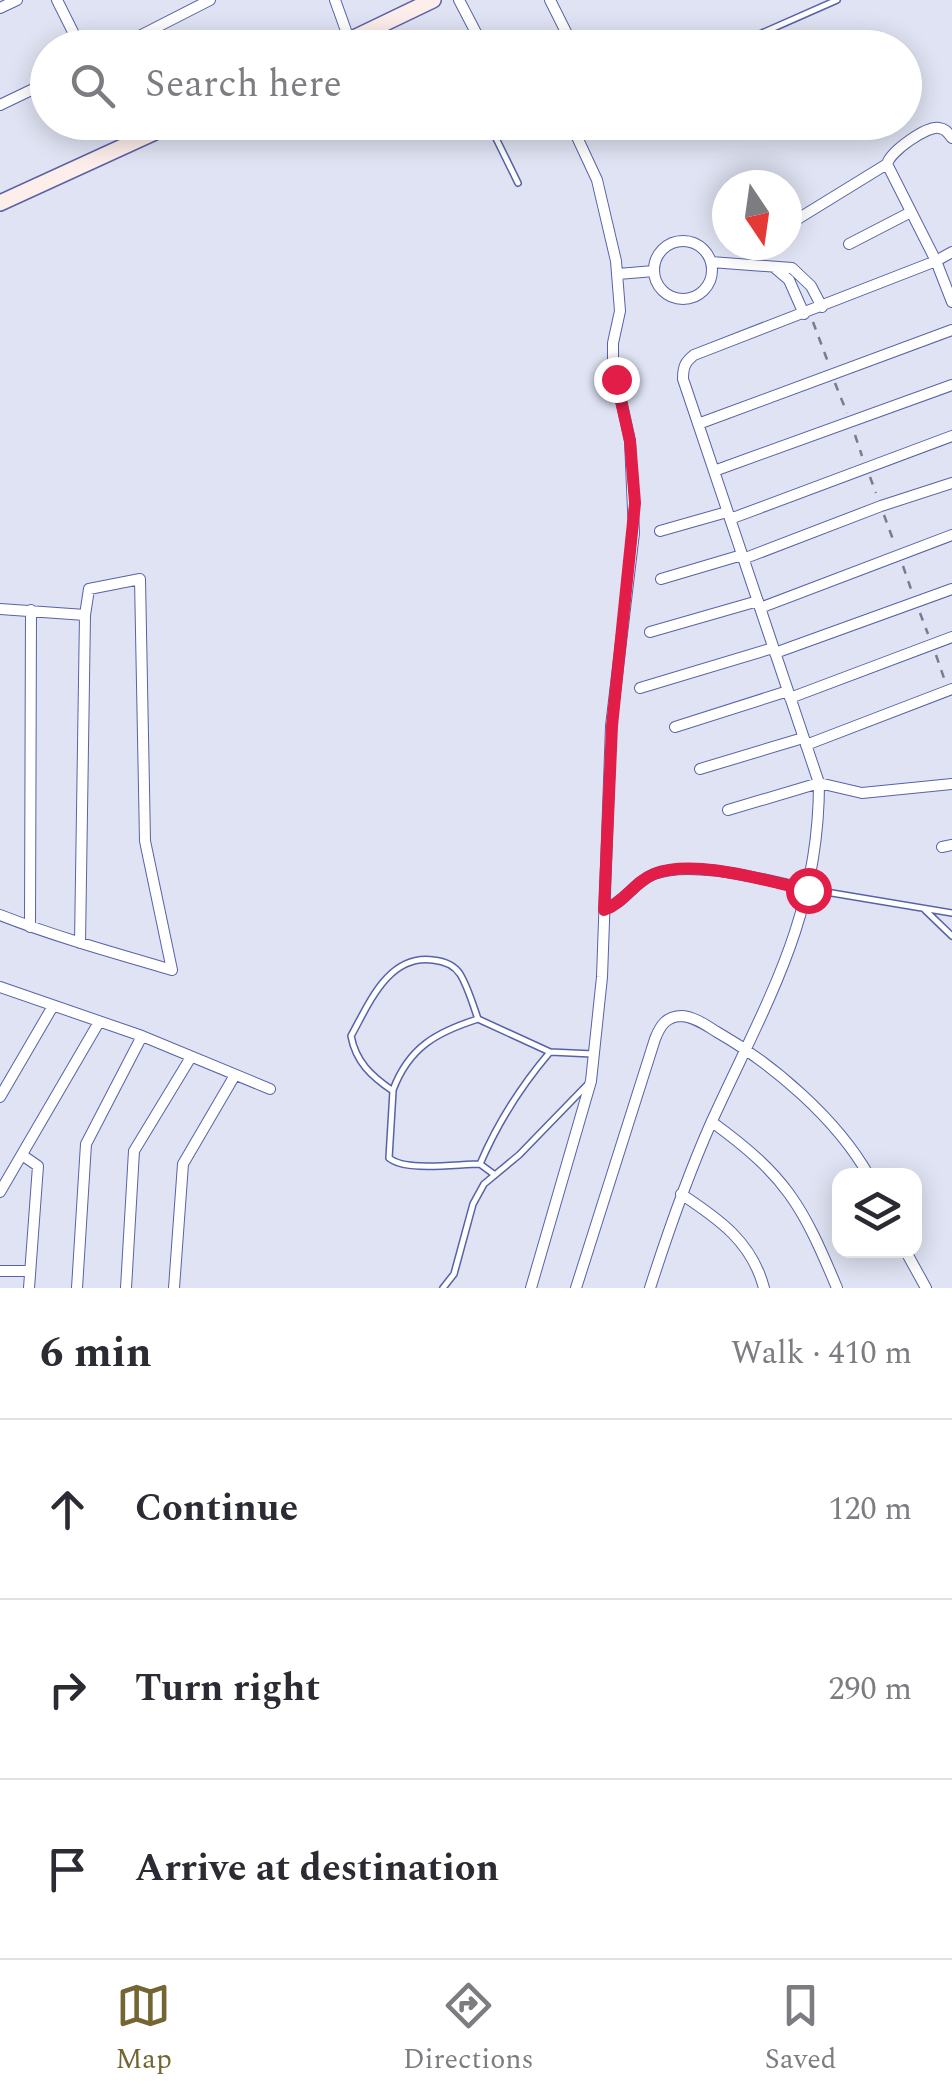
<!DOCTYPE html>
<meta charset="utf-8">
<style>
body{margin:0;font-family:Spectral,serif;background:#f2f2f3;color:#2b2b33}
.controls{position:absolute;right:30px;bottom:30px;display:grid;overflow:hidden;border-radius:20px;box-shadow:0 5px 25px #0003}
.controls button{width:90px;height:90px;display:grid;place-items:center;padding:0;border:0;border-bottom:2px solid #e1e1e2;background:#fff;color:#2b2b33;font:50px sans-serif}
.compass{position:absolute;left:712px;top:170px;width:90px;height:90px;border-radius:50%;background:#fff;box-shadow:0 5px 25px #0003;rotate:167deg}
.stop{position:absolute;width:30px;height:30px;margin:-22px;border:8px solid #e11d48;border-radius:50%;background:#fff}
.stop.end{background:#e11d48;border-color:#fff;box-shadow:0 2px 10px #0008}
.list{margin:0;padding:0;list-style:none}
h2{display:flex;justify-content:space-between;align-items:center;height:130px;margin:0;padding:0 40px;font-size:42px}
h2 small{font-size:32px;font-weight:400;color:#7c7c81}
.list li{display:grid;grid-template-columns:65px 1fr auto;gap:30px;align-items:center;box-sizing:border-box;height:180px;padding:0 40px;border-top:2px solid #e1e1e2}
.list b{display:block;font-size:38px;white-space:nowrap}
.list em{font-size:32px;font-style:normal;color:#7c7c81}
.icon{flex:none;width:55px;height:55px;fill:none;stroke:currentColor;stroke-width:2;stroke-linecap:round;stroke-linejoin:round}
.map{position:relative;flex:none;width:952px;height:1288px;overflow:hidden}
.search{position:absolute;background:#fff;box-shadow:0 5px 25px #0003;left:30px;right:30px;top:30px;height:110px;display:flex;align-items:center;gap:25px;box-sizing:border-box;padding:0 35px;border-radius:55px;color:#7c7c81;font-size:38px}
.sheet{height:670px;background:#fff}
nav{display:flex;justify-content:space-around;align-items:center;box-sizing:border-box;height:140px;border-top:2px solid #e1e1e2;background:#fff;font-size:28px;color:#7c7c81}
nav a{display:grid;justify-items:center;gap:5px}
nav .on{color:#746633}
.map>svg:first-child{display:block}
</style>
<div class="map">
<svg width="952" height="1288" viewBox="0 0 952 1288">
<rect width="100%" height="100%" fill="#dfe3f3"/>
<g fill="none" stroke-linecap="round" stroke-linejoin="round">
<defs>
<path id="service" d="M 753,37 L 837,0
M 488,122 L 518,183
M 808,889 L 952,913
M 925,910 L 952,936
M 393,1090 C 409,1047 437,1032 478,1019
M 480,1164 C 457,1164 406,1172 389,1158 L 393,1091 C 371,1076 356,1062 351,1036 C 369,1004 388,954 433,960 C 443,961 454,965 460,974 C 468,987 473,1005 478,1019 L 550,1052
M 495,1175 L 480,1164 C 498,1122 521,1086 550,1052 L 593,1054
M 443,1288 L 454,1274 L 473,1204 L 484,1184 L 519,1155 L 586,1086"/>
<path id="minor" d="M 57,0 L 81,48
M 335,0 L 349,39
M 459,0 L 484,48
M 550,0 L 574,48
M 0,8 L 17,0
M 116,48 L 210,0
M 0,105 L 48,82
M 118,122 L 129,144
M 887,164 L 936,261 L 952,252
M 796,220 L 887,164 C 891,151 926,126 939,128 C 946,129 948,133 952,138
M654 270a29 29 0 1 1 58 0a29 29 0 1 1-58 0Z
M 849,244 L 911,212
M 711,262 L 792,268 L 811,286 L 822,307
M 775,268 L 789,280 L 804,314
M 618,274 L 654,271
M 698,424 L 952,330
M 714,471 L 952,385
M 730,519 L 952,436
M 660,531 L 727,512
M 743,559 L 881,506 L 952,483
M 661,579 L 742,555
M 760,608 L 952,535
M 0,609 L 85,615
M 650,632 L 758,601
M 775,653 L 952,589
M 640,688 L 773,648
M 790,698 L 952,637
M 675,727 L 788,691
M 806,745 L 952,689
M 700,769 L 803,738
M 728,810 L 819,783 L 862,793 L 952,784
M 942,847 L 952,845
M 604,910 C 625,902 634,882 654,874 C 694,859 767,881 808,889
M 0,915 C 56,937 114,953 172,970 L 145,841 L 140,579 L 89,589 L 85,615 L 80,943
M 30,927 L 31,610
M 0,987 L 142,1036 L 270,1089
M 0,1097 L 53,1006
M 712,1122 C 786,1176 802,1204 837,1288
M 22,1155 L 38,1166 L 29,1288
M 0,1192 L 99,1022
M 681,1194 C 719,1219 752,1242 764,1288
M 905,1250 L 926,1288
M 0,1271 L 30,1271
M 77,1288 L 86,1144 L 142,1036
M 126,1288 L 134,1151 L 191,1057
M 174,1288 L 183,1164 L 235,1075
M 531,1288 L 591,1081 L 602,977 L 611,726 L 634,533 L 630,441 L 613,363 L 613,343 L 620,311 L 616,261 L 597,180 L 570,122
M 576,1288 L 655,1039 C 660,1026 666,1016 682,1016 C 695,1017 707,1026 717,1032 C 773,1064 837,1119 869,1176
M 650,1288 C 668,1232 687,1177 711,1123 C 765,1004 819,919 819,783 L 683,379 C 683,367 685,362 694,355 L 936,261 L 952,302"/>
<path id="secondary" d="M 333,48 L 433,0
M 0,203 L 177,122"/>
</defs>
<use href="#service" stroke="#5763a6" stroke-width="8"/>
<use href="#minor" stroke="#5763a6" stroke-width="12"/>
<use href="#secondary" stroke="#5763a6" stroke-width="18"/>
<path stroke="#797c91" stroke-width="2.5" stroke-dasharray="8 8" stroke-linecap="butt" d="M 813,322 L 828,362
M 835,383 L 847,413
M 855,435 L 862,456
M 870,477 L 876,493
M 884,515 L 895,545
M 903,566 L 912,592
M 920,613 L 928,634
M 936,655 L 945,681"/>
<use href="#service" stroke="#fff" stroke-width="5"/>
<use href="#minor" stroke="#fff" stroke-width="10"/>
<use href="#secondary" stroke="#feeeeb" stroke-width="15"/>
</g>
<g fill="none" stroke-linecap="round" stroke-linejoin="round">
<path stroke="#e11d48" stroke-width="12" d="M 616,379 L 630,441 L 635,503 L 612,726 L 604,910 C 625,902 634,882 654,874 C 694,858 767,881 808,890"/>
</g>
</svg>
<div class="controls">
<button><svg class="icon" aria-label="layers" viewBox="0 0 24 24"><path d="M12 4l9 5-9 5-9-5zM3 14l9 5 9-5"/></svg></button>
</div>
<svg class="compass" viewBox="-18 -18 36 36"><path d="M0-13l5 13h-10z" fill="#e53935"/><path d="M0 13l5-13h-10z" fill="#7c7c81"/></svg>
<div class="stop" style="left:808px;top:890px"></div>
<div class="stop end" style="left:616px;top:379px"></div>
<div class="search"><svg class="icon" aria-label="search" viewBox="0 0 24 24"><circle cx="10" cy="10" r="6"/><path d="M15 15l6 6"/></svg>Search here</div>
</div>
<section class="sheet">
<h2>6 min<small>Walk · 410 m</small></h2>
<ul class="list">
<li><svg class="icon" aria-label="ahead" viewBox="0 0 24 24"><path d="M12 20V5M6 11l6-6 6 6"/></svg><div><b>Continue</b></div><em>120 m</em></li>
<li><svg class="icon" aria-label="right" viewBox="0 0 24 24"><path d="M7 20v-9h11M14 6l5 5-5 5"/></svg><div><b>Turn right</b></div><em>290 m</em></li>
<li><svg class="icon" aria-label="arrive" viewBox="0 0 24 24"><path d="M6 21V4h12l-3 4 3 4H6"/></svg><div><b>Arrive at destination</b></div></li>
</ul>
</section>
<nav>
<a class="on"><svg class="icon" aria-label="map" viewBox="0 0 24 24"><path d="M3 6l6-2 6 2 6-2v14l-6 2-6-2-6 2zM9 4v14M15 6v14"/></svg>Map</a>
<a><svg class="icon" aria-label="directions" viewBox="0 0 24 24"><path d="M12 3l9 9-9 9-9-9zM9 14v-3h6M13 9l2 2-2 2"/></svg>Directions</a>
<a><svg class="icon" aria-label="saved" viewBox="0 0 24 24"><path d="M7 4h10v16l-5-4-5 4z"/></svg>Saved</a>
</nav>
